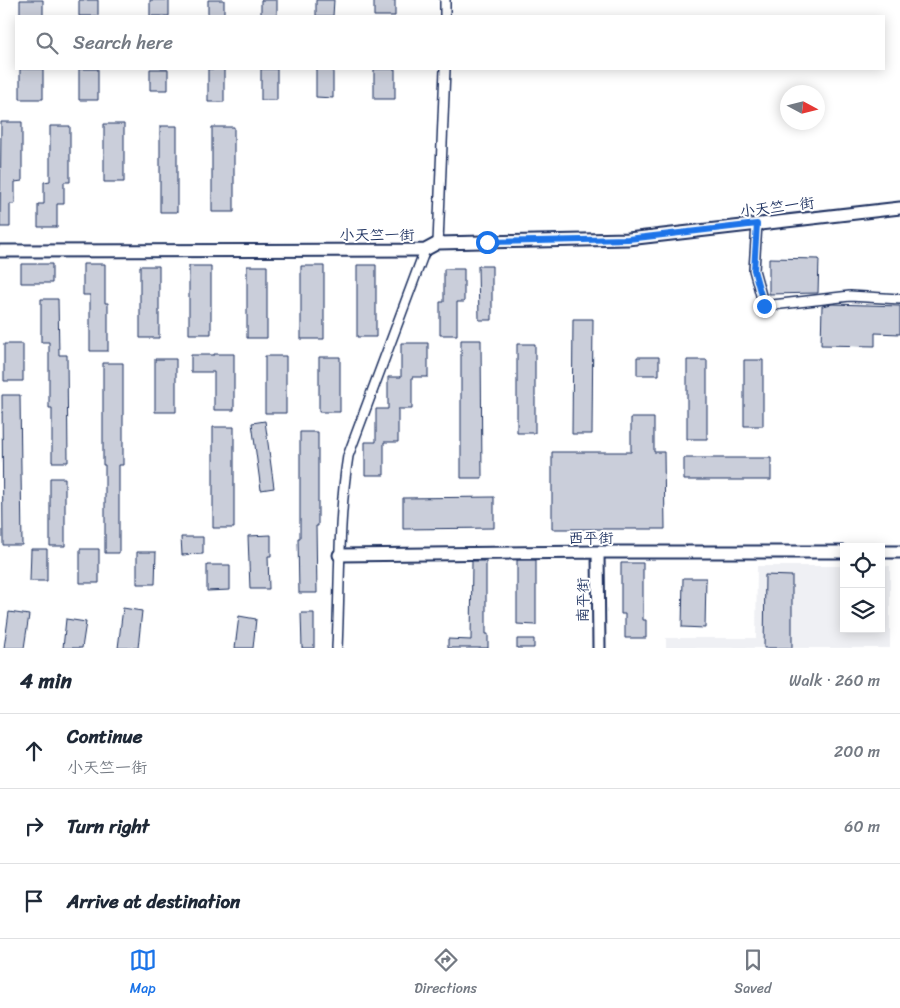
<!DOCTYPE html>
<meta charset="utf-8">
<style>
body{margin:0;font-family:Sriracha,"LXGW WenKai TC",sans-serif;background:#f2f2f3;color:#1f2937}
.controls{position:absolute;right:15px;bottom:15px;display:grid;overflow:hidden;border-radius:0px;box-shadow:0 2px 12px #0003}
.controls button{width:45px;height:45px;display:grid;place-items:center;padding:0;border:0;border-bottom:1px solid #e0e1e3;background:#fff;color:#1f2937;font:25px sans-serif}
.compass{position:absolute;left:780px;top:85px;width:45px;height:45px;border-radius:50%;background:#fff;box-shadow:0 2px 12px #0003;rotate:97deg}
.stop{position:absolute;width:15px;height:15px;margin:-11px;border:4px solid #1a73e8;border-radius:50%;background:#fff}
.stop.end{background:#1a73e8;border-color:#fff;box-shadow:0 1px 5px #0008}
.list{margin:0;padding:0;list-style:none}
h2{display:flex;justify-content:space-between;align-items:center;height:65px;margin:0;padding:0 20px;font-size:21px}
h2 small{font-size:16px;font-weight:400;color:#747a83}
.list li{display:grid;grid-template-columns:32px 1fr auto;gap:15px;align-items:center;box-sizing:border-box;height:75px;padding:0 20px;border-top:1px solid #e0e1e3}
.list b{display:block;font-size:19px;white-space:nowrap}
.list p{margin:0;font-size:16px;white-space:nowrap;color:#747a83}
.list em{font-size:16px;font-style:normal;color:#747a83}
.icon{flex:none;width:28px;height:28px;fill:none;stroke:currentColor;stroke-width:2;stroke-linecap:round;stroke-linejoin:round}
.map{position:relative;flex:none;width:900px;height:648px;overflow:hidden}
.search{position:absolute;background:#fff;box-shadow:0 2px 12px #0003;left:15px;right:15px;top:15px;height:55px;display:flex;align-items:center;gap:12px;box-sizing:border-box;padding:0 18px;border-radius:0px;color:#747a83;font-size:19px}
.sheet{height:290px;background:#fff}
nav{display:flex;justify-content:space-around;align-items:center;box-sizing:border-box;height:70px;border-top:1px solid #e0e1e3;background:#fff;font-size:14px;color:#747a83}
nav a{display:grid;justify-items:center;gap:2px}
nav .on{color:#1a73e8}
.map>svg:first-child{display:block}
</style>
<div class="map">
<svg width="900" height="648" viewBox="0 0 900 648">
<rect width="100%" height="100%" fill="#fff"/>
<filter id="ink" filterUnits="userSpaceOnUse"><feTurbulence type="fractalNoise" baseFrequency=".02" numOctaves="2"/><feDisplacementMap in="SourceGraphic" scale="10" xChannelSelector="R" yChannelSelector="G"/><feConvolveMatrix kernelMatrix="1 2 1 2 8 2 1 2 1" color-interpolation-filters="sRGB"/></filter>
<g filter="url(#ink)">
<path fill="#eff0f4" d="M 757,566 L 844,566 L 844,629 L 881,629 L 881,566 L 890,566 L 890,648 L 666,648 L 666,638 L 756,638 Z"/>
<path fill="#caceda" stroke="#1b2f5e" d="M 20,0 L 43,0 L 43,16 L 20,16 Z
M 79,0 L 98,0 L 98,16 L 79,16 Z
M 150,0 L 169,0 L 169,16 L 150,16 Z
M 208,0 L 224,0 L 224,16 L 208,16 Z
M 261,0 L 277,0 L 277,16 L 261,16 Z
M 316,0 L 334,0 L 333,16 L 316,16 Z
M 374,0 L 395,0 L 395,16 L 374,16 Z
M 20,69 L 43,69 L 43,99 L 20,99 Z
M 79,69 L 98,69 L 98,100 L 79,100 Z
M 150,69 L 168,69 L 168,90 L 150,90 Z
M 208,69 L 224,69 L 224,102 L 208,102 Z
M 261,69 L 277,69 L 277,100 L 261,100 Z
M 316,69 L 333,69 L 333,98 L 316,97 Z
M 374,69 L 395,69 L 395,99 L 374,99 Z
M 1,122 L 22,122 L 22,181 L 15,182 L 15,204 L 10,204 L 10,227 L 0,227 Z
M 104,124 L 124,124 L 124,182 L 104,182 Z
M 50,126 L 70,126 L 70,182 L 64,182 L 64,204 L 57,204 L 57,227 L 38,227 L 38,204 L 44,204 L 44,182 L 50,181 Z
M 160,126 L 177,126 L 177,212 L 160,212 Z
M 212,127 L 234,127 L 234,212 L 212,212 Z
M 769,258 L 819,259 L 818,293 L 769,294 Z
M 21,264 L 52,264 L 52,283 L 21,283 Z
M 83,264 L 105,264 L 105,303 L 108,303 L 108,351 L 90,351 L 90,295 L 83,295 Z
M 357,265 L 376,265 L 376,337 L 357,337 Z
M 140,266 L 159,266 L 159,338 L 140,338 Z
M 189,266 L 211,266 L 211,334 L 189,334 Z
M 247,266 L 267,266 L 267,338 L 247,338 Z
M 301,266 L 324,266 L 324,339 L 301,339 Z
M 478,266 L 492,266 L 492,320 L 479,320 Z
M 444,269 L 464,269 L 464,302 L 457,302 L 457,335 L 440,335 L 440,302 L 444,302 Z
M 41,299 L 58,299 L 59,355 L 67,355 L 68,462 L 52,462 L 52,408 L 49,408 L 49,342 L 41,342 Z
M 832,304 L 900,306 L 900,334 L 875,333 L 875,346 L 821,345 L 822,306 Z
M 573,319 L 593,319 L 592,434 L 572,434 Z
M 461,340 L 481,340 L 482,478 L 461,478 Z
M 401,343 L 428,343 L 428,377 L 412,377 L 412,409 L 398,409 L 398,442 L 384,442 L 384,475 L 365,475 L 365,442 L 376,442 L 376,409 L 388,409 L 388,377 L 401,377 Z
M 4,344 L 23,344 L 23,381 L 4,381 Z
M 517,344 L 535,344 L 535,433 L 517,433 Z
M 214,354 L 234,354 L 234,410 L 214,410 L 214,372 L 191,372 L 191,355 L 214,355 Z
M 265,356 L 286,356 L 286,413 L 265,413 Z
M 319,357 L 340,357 L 340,412 L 319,412 Z
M 637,357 L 659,357 L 659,375 L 637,375 Z
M 155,359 L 176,359 L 176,412 L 155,412 Z
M 687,360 L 707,360 L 707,439 L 687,439 Z
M 744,360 L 763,360 L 763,426 L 744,426 Z
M 103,363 L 123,363 L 123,465 L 119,465 L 119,553 L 105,553 L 105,465 L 103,465 Z
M 2,395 L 20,395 L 22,545 L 3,545 Z
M 631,418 L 654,418 L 654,452 L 664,452 L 665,529 L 552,529 L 552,452 L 631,452 Z
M 265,421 L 274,488 L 261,490 L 252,423 Z
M 213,427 L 234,427 L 234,528 L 213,528 Z
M 300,432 L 318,432 L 318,526 L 316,526 L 317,593 L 299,593 L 298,538 L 300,538 Z
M 684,458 L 771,458 L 771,480 L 684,480 Z
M 50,478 L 65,478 L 65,546 L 50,546 Z
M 494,497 L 494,528 L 403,529 L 403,498 Z
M 271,535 L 271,556 L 268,556 L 269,589 L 250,589 L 248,536 Z
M 181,537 L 203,537 L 203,554 L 182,555 Z
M 31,549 L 47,549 L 47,581 L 30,581 Z
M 80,549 L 99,549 L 99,583 L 80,583 Z
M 137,552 L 156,552 L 155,584 L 137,584 Z
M 517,560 L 536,560 L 536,625 L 517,624 Z
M 472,561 L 486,561 L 486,634 L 488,634 L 488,648 L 448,648 L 448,639 L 471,640 Z
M 621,563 L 643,563 L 643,620 L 646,620 L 646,638 L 625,638 L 625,614 L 621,614 Z
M 207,565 L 230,565 L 230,590 L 207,591 Z
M 765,575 L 792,576 L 792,648 L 764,648 Z
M 683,578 L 706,578 L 705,628 L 682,627 Z
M 123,608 L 142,611 L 138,648 L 118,648 Z
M 9,612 L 29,615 L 24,648 L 4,648 Z
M 301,613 L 314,613 L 314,648 L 302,648 Z
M 239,616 L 256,619 L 253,648 L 235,648 Z
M 66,619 L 86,622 L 82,648 L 63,648 Z
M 517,639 L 534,639 L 534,648 L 517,648 Z"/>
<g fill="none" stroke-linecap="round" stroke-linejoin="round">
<defs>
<path id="minor" d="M 445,16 L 445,0
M 757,224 L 754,270 L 764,306 L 850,296 L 900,299
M 438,243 L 445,69
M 337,648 C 340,584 338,519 348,456 L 425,250"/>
<path id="tertiary" d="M 0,251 L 425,250 L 438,243 L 628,239 L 900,208
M 598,552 L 599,648
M 881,552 L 900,552
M 339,555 L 598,552 L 844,552"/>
</defs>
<use href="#minor" stroke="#1b2f5e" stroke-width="12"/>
<use href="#tertiary" stroke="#1b2f5e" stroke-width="15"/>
<use href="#minor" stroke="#fff" stroke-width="9"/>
<use href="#tertiary" stroke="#fff" stroke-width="11"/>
</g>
</g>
<g fill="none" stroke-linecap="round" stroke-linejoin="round" filter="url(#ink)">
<path stroke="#1a73e8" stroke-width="6" d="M 487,242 L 628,239 L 757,224 L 754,270 L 764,306"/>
</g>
<g text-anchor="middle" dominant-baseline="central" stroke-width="4" stroke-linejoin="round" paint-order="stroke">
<g font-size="15" fill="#1b2f5e" stroke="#fff">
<text transform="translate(777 207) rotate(-7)">小天竺一街</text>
<text x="377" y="235">小天竺一街</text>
<text x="591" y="538">西平街</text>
<text transform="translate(583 600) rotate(-90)">南平街</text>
</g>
</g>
</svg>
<div class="controls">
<button><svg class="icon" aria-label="locate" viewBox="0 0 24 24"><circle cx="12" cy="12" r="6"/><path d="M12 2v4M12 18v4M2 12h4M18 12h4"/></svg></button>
<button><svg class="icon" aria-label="layers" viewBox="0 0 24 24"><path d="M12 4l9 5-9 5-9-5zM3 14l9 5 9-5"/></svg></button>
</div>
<svg class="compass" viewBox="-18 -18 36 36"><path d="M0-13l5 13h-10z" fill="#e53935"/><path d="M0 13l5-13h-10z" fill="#747a83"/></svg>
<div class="stop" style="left:487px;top:242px"></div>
<div class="stop end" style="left:764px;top:306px"></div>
<div class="search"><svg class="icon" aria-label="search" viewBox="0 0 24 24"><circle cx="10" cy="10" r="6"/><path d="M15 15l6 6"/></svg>Search here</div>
</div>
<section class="sheet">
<h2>4 min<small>Walk · 260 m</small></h2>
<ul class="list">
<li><svg class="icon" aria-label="ahead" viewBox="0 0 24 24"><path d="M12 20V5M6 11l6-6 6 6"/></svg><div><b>Continue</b><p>小天竺一街</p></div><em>200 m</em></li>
<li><svg class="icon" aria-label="right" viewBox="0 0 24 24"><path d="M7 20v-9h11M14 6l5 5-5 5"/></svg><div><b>Turn right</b></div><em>60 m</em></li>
<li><svg class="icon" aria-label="arrive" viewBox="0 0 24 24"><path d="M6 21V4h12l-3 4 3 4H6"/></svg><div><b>Arrive at destination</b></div></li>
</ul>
</section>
<nav>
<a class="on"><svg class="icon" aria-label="map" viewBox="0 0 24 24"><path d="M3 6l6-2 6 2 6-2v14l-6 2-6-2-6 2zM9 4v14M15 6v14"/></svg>Map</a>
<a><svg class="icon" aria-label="directions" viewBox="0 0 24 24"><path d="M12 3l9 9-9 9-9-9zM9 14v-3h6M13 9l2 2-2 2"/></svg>Directions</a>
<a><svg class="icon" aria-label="saved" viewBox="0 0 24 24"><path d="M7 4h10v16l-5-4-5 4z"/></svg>Saved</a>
</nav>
